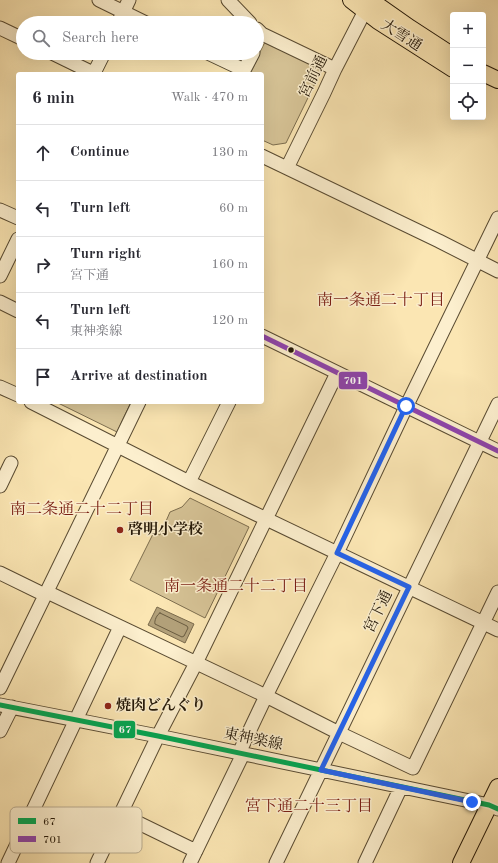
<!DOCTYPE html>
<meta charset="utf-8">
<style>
body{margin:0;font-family:"Old Standard TT","Noto Serif JP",serif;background:#f7f7f7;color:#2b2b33}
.controls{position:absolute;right:12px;top:12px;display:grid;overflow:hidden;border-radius:4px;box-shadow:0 4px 16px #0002}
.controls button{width:36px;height:36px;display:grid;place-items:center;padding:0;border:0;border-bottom:1px solid #e1e1e2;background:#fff;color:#2b2b33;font:20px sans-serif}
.stop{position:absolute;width:12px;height:12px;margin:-9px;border:3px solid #2563eb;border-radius:50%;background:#fff}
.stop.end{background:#2563eb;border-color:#fff;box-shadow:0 1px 4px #0008}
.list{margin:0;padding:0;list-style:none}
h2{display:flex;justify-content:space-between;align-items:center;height:52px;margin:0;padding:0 16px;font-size:17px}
h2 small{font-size:13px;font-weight:400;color:#7c7c81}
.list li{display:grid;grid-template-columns:26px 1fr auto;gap:12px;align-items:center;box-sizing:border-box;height:56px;padding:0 16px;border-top:1px solid #e1e1e2}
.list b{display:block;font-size:15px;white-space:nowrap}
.list p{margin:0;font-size:13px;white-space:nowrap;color:#7c7c81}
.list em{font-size:13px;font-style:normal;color:#7c7c81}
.icon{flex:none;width:22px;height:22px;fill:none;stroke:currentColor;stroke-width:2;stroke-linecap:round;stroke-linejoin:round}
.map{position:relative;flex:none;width:498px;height:863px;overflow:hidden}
.search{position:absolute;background:#fff;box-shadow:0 4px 16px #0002;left:16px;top:16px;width:248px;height:44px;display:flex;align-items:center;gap:10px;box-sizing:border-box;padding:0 14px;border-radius:22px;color:#7c7c81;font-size:15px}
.panel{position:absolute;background:#fff;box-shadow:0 4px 16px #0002;left:16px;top:72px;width:248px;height:332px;border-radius:4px}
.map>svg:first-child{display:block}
</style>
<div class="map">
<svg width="498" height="863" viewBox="0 0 498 863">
<rect width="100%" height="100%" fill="#fbe6b3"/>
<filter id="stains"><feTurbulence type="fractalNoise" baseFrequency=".005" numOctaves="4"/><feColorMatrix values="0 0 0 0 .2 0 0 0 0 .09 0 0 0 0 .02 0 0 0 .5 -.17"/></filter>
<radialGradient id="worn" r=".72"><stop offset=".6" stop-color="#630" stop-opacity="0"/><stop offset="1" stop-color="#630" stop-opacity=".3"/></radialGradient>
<path fill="#d6c396" stroke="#7c6d4e" d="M 265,42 L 322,69 L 286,143 L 273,145 L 262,140 L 262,74 L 249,74 Z
M 56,402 L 131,402 L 117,432 Z
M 190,498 L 249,527 L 205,618 L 130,580 L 154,532 L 160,535 L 170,512 L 182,507 Z"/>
<path fill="#b2a079" stroke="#79694b" d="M 157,607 L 194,624 L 185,643 L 148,625 Z"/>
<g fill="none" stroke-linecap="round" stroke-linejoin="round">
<path stroke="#6a5c40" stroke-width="1" d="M 160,613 L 187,626 L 188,628 L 184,636 L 182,637 L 155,624 C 154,621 157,614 160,613 Z"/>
<defs>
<path id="minor" d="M 99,0 L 146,23
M 228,0 L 250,23
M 118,23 L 129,0
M 0,28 L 23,39
M 257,29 L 262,34 L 335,69
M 52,53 L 95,74
M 208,53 L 244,70
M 94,73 L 104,53
M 242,74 L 253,53
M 262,156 L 439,241 L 498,271
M 287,168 L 324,93 L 335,69 L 369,3
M 0,210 L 18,218
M 0,276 L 18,239
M 0,302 L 18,311
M 262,336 L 498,451
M 0,387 L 18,395
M 31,402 L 189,482 L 498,630
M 189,482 L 229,402
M 0,486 L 11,463
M 0,573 L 45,595
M 47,592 L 266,696 L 339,733 L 413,768 L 498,592
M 0,688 L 139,402
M 0,705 L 158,736 L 489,805 L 498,809
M 0,731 L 12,707
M 239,753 L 266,696 L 337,553 L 406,407 L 498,218
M 120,814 L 196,851
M 8,863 L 120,627
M 97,863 L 158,736 L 196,663 L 337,373
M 190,863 L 243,754
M 276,863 L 498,404
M 365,863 L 401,787"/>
<path id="major" d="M 351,0 L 378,21 L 453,69
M 370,0 L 410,28 L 453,56
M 483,73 L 498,80
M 461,863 L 498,787"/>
</defs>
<use href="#minor" stroke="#594b32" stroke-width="15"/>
<use href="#major" stroke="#231707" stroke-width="18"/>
<use href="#minor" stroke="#fcefce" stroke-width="13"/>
<use href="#major" stroke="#fbe6b3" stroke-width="16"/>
<defs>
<path id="bus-1" d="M 0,705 L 158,736 L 489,805 L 498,809"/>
<path id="bus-2" d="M 262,336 L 498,451"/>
</defs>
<use href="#bus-1" stroke="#fcefce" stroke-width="8"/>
<use href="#bus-2" stroke="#fcefce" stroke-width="8"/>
<use href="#bus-1" stroke="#00a651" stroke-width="5"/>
<use href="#bus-2" stroke="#8e44ad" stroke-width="5"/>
</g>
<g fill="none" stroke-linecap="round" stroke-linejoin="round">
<path stroke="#2563eb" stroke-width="5" d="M 406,406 L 337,553 L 409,587 L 321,770 L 472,802"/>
</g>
<circle fill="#231707" stroke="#fcefce" stroke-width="1.5" cx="291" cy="350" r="3.5"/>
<g fill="#8f2418" stroke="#fcefce" stroke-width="1.5">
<circle cx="120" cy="530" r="4"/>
<circle cx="108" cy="706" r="4"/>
</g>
<g text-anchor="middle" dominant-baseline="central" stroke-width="3" stroke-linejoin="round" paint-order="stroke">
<g font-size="15" fill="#231707" stroke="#fcefce">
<text transform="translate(401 36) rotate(33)">大雪通</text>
<text transform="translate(314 77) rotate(-64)">宮前通</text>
<text transform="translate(379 612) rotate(-64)">宮下通</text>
<text transform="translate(253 740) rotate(12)">東神楽線</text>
</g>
<g font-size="15" font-weight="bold" fill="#231707" stroke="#fcefce" text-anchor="start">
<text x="128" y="530">啓明小学校</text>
<text x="116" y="706">焼肉どんぐり</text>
</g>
<g font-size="16" fill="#7a1f14" stroke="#fcefce">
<text x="381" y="301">南一条通二十丁目</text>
<text x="82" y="510">南二条通二十二丁目</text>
<text x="236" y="587">南一条通二十二丁目</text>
<text x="309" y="807">宮下通二十三丁目</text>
</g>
</g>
<rect x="10" y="807" width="132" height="46" rx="6" fill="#fcefce" stroke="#bbae92" stroke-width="1"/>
<rect x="18" y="818" width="18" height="6" fill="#00a651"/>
<rect x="18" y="836" width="18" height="6" fill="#8e44ad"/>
<g font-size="11" fill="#231707">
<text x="43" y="825">67</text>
<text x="43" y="843">701</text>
</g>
<g stroke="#fcefce" stroke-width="1.5">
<rect x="338" y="371" width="30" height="19" rx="4" fill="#8e44ad"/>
<rect x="113" y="720" width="23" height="19" rx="4" fill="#00a651"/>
</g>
<g font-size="11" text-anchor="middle" font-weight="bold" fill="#fff">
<text x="353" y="384">701</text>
<text x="125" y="733">67</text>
</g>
<rect width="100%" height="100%" filter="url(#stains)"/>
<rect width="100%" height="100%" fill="url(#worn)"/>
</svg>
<div class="controls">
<button>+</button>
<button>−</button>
<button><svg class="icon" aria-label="locate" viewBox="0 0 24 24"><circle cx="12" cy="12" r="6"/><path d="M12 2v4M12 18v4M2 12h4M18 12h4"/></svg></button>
</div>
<div class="stop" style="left:406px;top:406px"></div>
<div class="stop end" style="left:472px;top:802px"></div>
<div class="search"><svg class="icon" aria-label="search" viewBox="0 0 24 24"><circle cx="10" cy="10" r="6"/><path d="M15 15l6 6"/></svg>Search here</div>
<section class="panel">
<h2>6 min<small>Walk · 470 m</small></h2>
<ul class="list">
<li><svg class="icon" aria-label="ahead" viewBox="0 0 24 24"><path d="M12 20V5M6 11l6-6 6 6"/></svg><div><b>Continue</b></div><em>130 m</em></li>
<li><svg class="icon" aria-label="left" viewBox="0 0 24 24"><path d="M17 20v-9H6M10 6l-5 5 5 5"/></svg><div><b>Turn left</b></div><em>60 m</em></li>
<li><svg class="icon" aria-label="right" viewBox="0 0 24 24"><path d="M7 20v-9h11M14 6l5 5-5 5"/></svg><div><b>Turn right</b><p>宮下通</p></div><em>160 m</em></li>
<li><svg class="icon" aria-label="left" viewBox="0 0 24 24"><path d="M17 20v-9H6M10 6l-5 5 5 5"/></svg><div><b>Turn left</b><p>東神楽線</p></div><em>120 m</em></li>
<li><svg class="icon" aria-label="arrive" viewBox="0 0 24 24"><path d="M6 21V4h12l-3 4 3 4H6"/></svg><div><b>Arrive at destination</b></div></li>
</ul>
</section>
</div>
